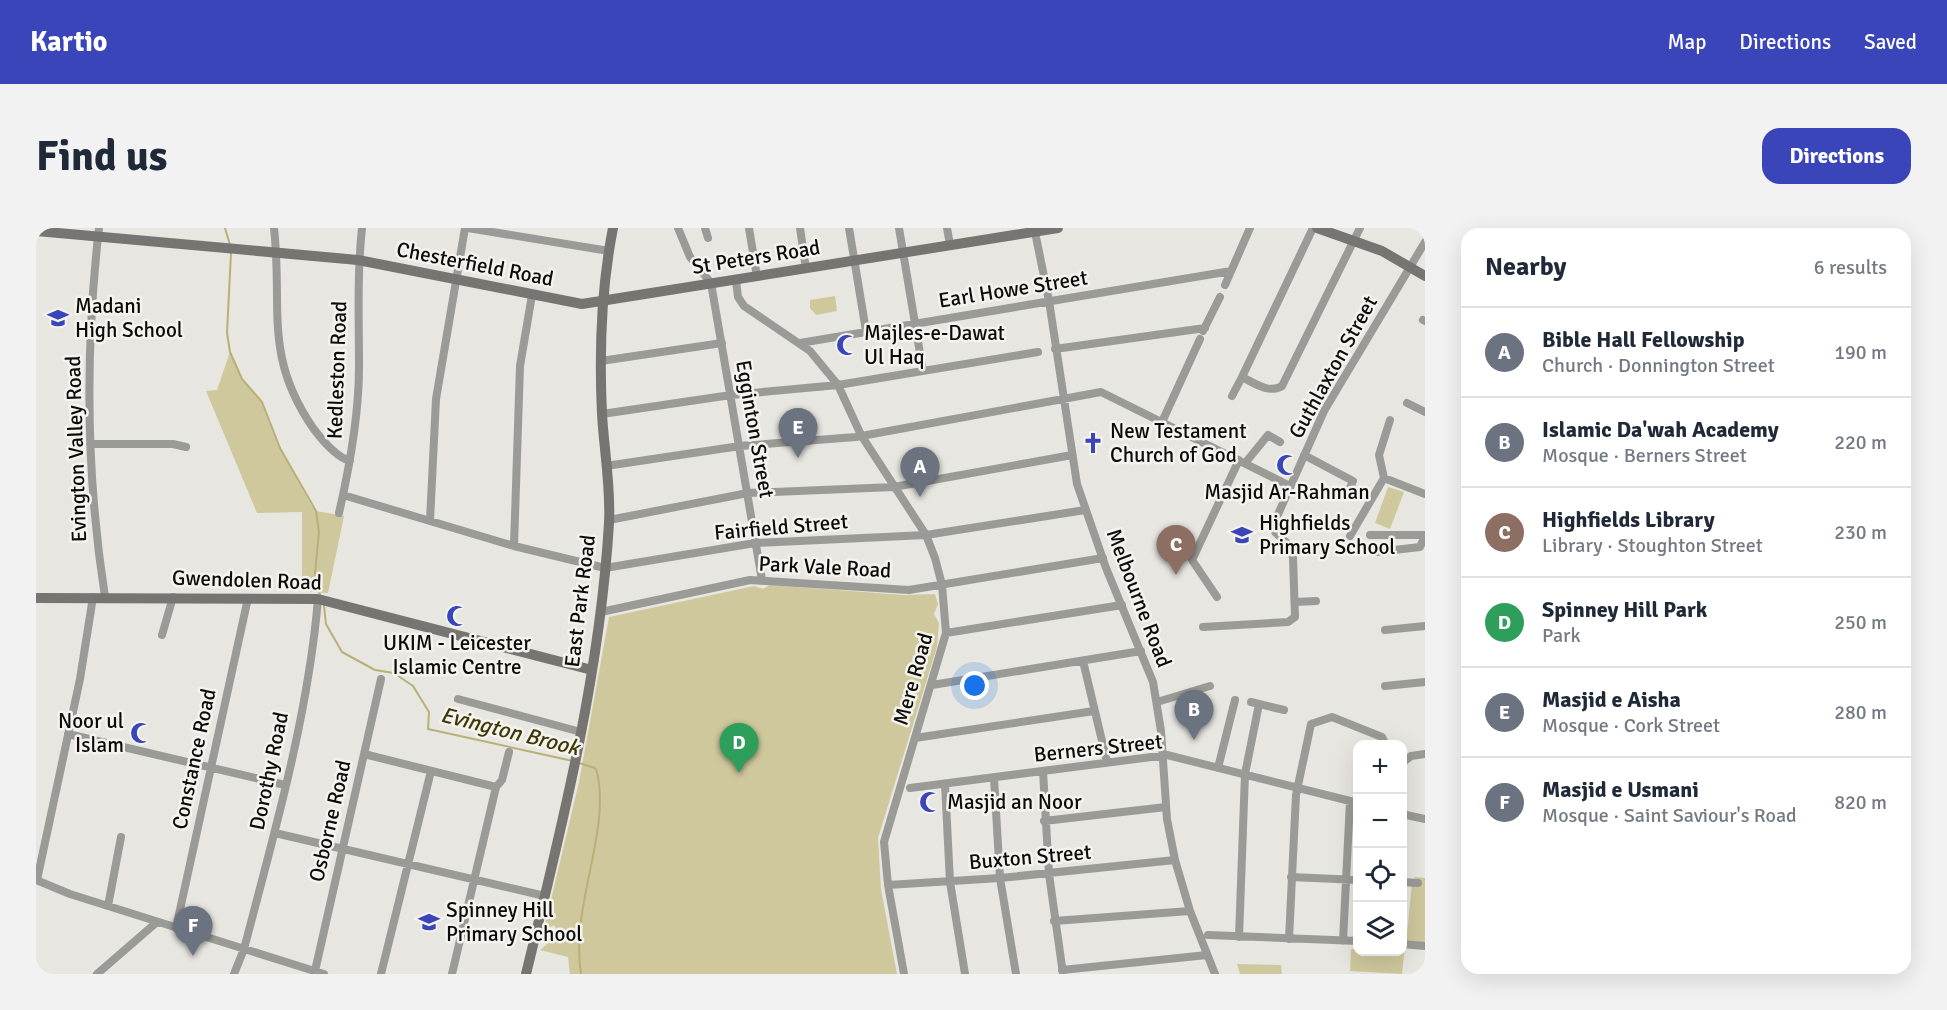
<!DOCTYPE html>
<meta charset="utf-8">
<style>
body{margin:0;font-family:Signika,sans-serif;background:#f2f2f3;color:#1f2937}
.controls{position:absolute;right:18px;bottom:18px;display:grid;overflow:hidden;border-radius:12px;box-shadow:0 6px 24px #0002}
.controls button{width:54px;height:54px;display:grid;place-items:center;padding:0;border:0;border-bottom:2px solid #e0e1e3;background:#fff;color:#1f2937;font:30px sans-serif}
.you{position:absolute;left:939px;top:458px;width:21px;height:21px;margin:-15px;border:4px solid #fff;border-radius:50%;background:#1a73e8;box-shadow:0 0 0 9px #1a73e833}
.badge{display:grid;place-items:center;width:39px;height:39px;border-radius:50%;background:#3945b9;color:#fff;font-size:20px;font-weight:700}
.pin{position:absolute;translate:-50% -50px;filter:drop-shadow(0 2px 3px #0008)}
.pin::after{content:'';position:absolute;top:32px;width:21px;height:18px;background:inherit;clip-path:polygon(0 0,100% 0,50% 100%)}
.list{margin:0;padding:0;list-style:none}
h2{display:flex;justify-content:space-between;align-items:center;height:78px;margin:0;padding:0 24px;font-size:26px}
h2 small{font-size:20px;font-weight:400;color:#747a83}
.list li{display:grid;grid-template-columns:39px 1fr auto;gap:18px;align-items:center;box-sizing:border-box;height:90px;padding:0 24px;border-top:2px solid #e0e1e3}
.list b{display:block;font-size:22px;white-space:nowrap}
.list p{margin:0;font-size:20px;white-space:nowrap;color:#747a83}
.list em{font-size:20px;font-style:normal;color:#747a83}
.icon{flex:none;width:33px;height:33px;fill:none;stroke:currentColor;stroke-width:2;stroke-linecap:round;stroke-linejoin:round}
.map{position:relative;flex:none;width:1389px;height:746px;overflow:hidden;border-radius:18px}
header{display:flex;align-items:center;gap:36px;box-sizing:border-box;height:84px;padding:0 30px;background:#3945b9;color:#fff}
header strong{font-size:28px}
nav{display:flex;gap:33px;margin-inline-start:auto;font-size:21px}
.intro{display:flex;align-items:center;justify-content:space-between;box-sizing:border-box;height:144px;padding:0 36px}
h1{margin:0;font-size:42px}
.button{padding:15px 27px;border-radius:18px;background:#3945b9;color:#fff;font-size:21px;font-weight:700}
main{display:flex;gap:36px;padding:0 36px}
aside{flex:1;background:#fff;border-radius:18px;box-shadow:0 6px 24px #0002}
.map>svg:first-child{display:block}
</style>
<header>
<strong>Kartio</strong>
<nav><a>Map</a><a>Directions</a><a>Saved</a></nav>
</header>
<div class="intro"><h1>Find us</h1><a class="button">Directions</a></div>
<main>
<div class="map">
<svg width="1389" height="746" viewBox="0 0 1389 746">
<rect width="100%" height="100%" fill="#e7e6e0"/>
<path fill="#cfc89d" d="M 799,68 L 801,83 L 780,87 L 774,80 L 774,72 Z
M 194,124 L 206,151 L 226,174 L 244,220 L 275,277 L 280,283 L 308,288 L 292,365 L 266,363 L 266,284 L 221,285 L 170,163 L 181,162 Z
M 1352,259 L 1368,264 L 1354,301 L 1339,295 Z
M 734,357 L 868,367 L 899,366 L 902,376 L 898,386 L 903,395 L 901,419 L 842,610 L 845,661 L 861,746 L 534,746 L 532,729 L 504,722 L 523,706 L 518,697 L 511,701 L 509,697 L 543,554 L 573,389 L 718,358 L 727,361 Z
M 1379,649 L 1389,650 L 1389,717 L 1370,715 L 1376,656 Z
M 1367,717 L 1369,717 L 1366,746 L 1314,743 L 1315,721 L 1321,721 L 1322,724 L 1366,724 Z
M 1201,736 L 1245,737 L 1246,746 L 1204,746 Z"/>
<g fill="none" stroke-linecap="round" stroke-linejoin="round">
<path stroke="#b9b077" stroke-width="2" d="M 189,0 L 194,17
M 195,25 L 191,105 L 194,124 L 206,151 L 226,174 L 244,220 L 280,283 L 283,304 L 279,345 L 284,367
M 288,378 L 290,396 L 306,424 L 339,442 L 358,445 L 377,458 L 393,484 L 392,501 L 537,533
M 543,535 L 559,540 L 561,544 C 575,606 534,677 545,746"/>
<path stroke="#9a9a97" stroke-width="8" d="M 63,0 C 49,122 50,247 69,369
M 238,0 C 247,80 227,127 277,200 C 286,212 300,229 314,233
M 432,0 L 573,23
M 642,0 L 654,29 L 675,55 L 726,352
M 669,0 L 672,10
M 713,0 L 721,49
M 764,0 L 770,41
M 813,0 L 830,103
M 863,0 L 887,143
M 911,0 L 914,17
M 1277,0 L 1206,149 C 1218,155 1233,166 1246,158 L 1324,0
M 999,4 L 1013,73 L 1041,256 L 1070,340 L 1117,454 L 1125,503 L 1131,591 L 1139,632 L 1154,683 L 1179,746
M 700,53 L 702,69 L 708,78 L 774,123 L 802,157 L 825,207 L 890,307 L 899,330 L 906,357 L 910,405 L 848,614 L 852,657 L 868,746
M 1189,57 L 1214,0
M 1387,92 L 1389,93
M 1167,103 L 1184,69
M 764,115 L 1195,43
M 1019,121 L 1169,100
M 565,133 L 686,115
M 1196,168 L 1206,149
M 1371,175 L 1389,184
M 566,186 L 695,167 L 802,157 L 1002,124
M 1126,194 L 1164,111
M 54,216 L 137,216 L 150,219
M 1268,227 L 1317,253 L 1311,267
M 1210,234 L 1232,207 L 1244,214
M 570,238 L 704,218 L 820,209 L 1065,164 L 1254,258
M 1348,250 L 1343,227 L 1354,192
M 307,267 L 478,318 L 569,340 L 719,315 L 890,307 L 1049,282
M 303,285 C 314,237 323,188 323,139 C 323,92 321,47 326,0
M 573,292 L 712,265 L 858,259 L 1036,227
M 394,293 L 400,171 L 429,0
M 1334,307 L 1389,307
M 1314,308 L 1348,250 L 1389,266
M 478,318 L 484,138 L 496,67
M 1341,324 L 1384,319 L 1389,308
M 1181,369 L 1156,332 L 1203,232
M 1260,374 L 1280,373
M 565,384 L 714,352 L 873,362 L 1067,330
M 1167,399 L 1252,394 L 1259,389 L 1257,329 L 1251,315 L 1239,304 L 1239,293 L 1288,183 L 1389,14
M 1349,402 L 1389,398
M 910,405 L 1086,377
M 126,407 L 137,369
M 1047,433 L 1071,534
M 896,457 L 1105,423
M 1349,458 L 1389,454
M 422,471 L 545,504
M 1121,474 L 1174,458
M 1215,474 L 1248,482
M 32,506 L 249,557
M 879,510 L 1058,483
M 328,526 L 460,559
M 1366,535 L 1375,528 L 1389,526
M 1182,540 L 1199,472
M 1007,543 L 1013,646 L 1027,746
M 958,550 L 964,650 L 980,746
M 909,556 L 914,654 L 929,746
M 874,560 L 1131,527 L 1322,575
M 1366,574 L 1367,586
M 1366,586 L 1389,591
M 1008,593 L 1130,579
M 239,605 L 509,668
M 1255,649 L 1322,652
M 0,652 L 34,666 L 288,746
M 1,652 L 44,451 L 57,369
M 1366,654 L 1382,655
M 852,657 L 964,650 L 1139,632
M 72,678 L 85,609
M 1018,693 L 1154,683
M 140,700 L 212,370
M 1172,707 L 1322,713
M 1203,709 L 1209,546 L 1223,476
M 1253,711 L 1260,567 L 1275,496 L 1296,489 L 1346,509 L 1349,515
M 1307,713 L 1314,573
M 1366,716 L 1389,718
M 1026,742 L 1171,727
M 279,743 L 345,451
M 61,746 L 121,694
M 198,746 L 208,721 C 238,606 272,489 282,371
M 345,746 L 395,543
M 416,746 L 460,559 L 466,552 L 473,524"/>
<path stroke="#767571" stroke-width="10" d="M 1281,0 L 1346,23 L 1389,48
M 0,3 L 322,32 L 546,76 L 1022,0
M 0,370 L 282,371 L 556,442
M 490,746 C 526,598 564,447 573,295 C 575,259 568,222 566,186 C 563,123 565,61 577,0"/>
</g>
<defs>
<symbol id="school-bare" viewBox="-9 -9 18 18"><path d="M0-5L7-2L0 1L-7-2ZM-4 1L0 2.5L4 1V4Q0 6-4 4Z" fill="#3945b9" stroke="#f4f3ed" stroke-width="2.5" paint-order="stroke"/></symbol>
<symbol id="mosque-bare" viewBox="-9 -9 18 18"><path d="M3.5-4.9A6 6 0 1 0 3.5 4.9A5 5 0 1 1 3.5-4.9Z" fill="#3945b9" stroke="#f4f3ed" stroke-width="2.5" paint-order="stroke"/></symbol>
<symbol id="church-bare" viewBox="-9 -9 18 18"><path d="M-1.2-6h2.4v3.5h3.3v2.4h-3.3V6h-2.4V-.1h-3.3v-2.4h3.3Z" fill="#3945b9" stroke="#f4f3ed" stroke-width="2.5" paint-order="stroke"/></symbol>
</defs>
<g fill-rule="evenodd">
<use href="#school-bare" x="7" y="75" width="30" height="30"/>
<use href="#mosque-bare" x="796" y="102" width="30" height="30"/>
<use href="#church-bare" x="1042" y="200" width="30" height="30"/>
<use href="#mosque-bare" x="1236" y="222" width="30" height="30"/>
<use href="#school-bare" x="1191" y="292" width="30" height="30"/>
<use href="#mosque-bare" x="406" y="373" width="30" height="30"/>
<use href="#mosque-bare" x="90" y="490" width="30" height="30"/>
<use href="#mosque-bare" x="879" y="559" width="30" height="30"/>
<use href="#school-bare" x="378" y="679" width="30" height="30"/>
</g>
<g text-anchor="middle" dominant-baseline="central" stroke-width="5" stroke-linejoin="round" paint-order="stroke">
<g font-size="21" fill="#0c0b09" stroke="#f4f3ed">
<text transform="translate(720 29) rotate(-9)">St Peters Road</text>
<text transform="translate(439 36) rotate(11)">Chesterfield Road</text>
<text transform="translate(977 61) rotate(-9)">Earl Howe Street</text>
<text transform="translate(1297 139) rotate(-61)">Guthlaxton Street</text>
<text transform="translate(301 142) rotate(-88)">Kedleston Road</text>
<text transform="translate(719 201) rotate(80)">Egginton Street</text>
<text transform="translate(40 221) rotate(-92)">Evington Valley Road</text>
<text transform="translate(745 299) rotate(-5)">Fairfield Street</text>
<text transform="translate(789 339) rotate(3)">Park Vale Road</text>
<text transform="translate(211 352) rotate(2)">Gwendolen Road</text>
<text transform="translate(1103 370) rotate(69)">Melbourne Road</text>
<text transform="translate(544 373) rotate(-83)">East Park Road</text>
<text transform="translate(877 451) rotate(-74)">Mere Road</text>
<text transform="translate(1062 520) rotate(-6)">Berners Street</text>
<text transform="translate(158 531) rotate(-78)">Constance Road</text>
<text transform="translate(233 543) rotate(-78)">Dorothy Road</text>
<text transform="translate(294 593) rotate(-77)">Osborne Road</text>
<text transform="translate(994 629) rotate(-5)">Buxton Street</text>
</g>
<g font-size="21" fill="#0c0b09" stroke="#f4f3ed" text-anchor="start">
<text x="39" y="78">Madani<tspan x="39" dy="24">High School</tspan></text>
<text x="828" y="105">Majles-e-Dawat<tspan x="828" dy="24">Ul Haq</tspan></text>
<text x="1074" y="203">New Testament<tspan x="1074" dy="24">Church of God</tspan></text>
<text x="1251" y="264" text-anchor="middle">Masjid Ar-Rahman</text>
<text x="1223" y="295">Highfields<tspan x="1223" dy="24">Primary School</tspan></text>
<text x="421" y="415" text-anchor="middle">UKIM - Leicester<tspan x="421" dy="24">Islamic Centre</tspan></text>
<text x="88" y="493" text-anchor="end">Noor ul<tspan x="88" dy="24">Islam</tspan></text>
<text x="911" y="574">Masjid an Noor</text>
<text x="410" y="682">Spinney Hill<tspan x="410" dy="24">Primary School</tspan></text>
</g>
<g font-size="22" font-style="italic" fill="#3d3606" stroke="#f4f3ed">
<text transform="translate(474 503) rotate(14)">Evington Brook</text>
</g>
</g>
</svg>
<div class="controls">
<button>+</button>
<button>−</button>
<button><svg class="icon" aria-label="locate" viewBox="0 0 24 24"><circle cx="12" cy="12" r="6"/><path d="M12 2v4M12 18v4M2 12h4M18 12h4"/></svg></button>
<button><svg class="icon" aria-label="layers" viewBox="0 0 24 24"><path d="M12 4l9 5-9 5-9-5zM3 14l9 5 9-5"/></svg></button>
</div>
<div class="you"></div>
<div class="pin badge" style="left:884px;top:269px;background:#6b7280">A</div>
<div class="pin badge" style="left:1158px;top:512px;background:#6b7280">B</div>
<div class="pin badge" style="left:1140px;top:347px;background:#8d6e63">C</div>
<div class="pin badge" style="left:703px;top:545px;background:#2e9e5b">D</div>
<div class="pin badge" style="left:762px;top:230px;background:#6b7280">E</div>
<div class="pin badge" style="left:157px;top:728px;background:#6b7280">F</div>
</div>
<aside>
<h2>Nearby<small>6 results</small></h2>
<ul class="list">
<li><span class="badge" style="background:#6b7280">A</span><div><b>Bible Hall Fellowship</b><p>Church · Donnington Street</p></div><em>190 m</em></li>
<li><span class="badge" style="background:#6b7280">B</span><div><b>Islamic Da'wah Academy</b><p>Mosque · Berners Street</p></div><em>220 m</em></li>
<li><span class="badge" style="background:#8d6e63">C</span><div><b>Highfields Library</b><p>Library · Stoughton Street</p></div><em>230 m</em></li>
<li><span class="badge" style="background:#2e9e5b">D</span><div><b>Spinney Hill Park</b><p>Park</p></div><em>250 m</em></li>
<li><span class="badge" style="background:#6b7280">E</span><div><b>Masjid e Aisha</b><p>Mosque · Cork Street</p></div><em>280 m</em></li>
<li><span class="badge" style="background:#6b7280">F</span><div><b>Masjid e Usmani</b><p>Mosque · Saint Saviour's Road</p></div><em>820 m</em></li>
</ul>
</aside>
</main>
